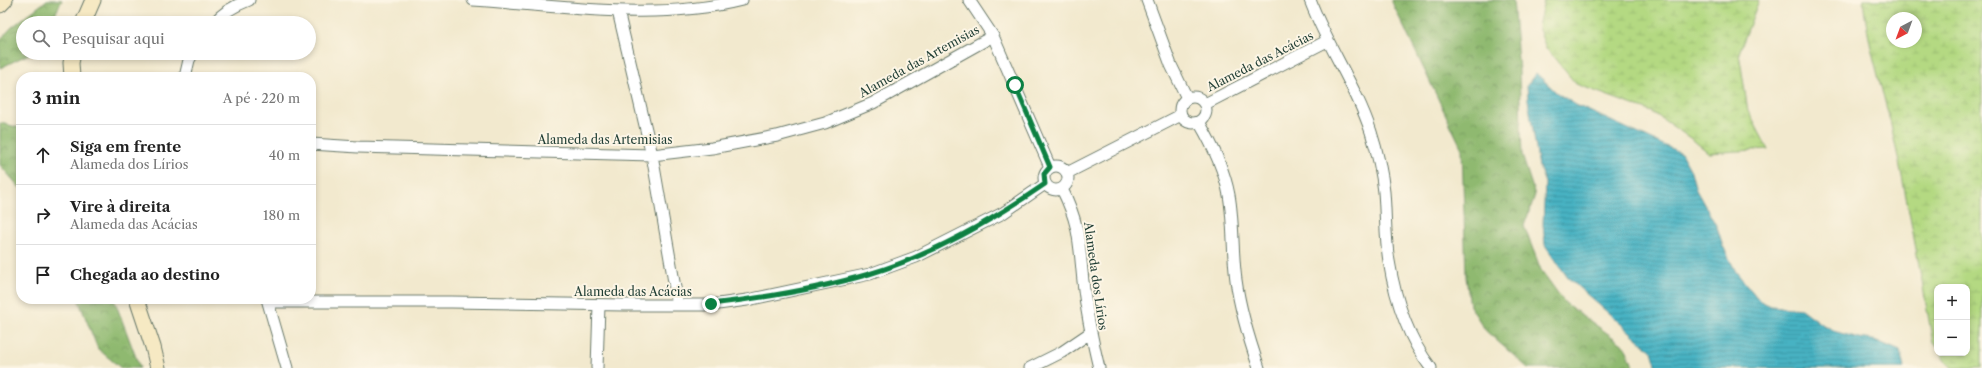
<!DOCTYPE html>
<html lang="pt">
<meta charset="utf-8">
<style>
body{margin:0;font-family:"Libre Caslon Text",serif;background:#f2f2f2;color:#222}
.controls{position:absolute;right:12px;bottom:12px;display:grid;overflow:hidden;border-radius:8px;box-shadow:0 2px 6px #0003}
.controls button{width:36px;height:36px;display:grid;place-items:center;padding:0;border:0;border-bottom:1px solid #e0e0e0;background:#fff;color:#222;font:20px sans-serif}
.compass{position:absolute;left:1886px;top:12px;width:36px;height:36px;border-radius:50%;background:#fff;box-shadow:0 2px 6px #0003;rotate:221deg}
.stop{position:absolute;width:12px;height:12px;margin:-9px;border:3px solid #0b8043;border-radius:50%;background:#fff}
.stop.end{background:#0b8043;border-color:#fff;box-shadow:0 1px 4px #0008}
.list{margin:0;padding:0;list-style:none}
h2{display:flex;justify-content:space-between;align-items:center;height:52px;margin:0;padding:0 16px;font-size:17px}
h2 small{font-size:13px;font-weight:400;color:#767676}
.list li{display:grid;grid-template-columns:26px 1fr auto;gap:12px;align-items:center;box-sizing:border-box;height:60px;padding:0 16px;border-top:1px solid #e0e0e0}
.list b{display:block;font-size:15px;white-space:nowrap}
.list p{margin:0;font-size:13px;white-space:nowrap;color:#767676}
.list em{font-size:13px;font-style:normal;color:#767676}
.icon{flex:none;width:22px;height:22px;fill:none;stroke:currentColor;stroke-width:2;stroke-linecap:round;stroke-linejoin:round}
.map{position:relative;flex:none;width:1982px;height:368px;overflow:hidden}
.search{position:absolute;background:#fff;box-shadow:0 2px 6px #0003;left:16px;top:16px;width:300px;height:44px;display:flex;align-items:center;gap:10px;box-sizing:border-box;padding:0 14px;border-radius:22px;color:#767676;font-size:15px}
.panel{position:absolute;background:#fff;box-shadow:0 2px 6px #0003;left:16px;top:72px;width:300px;height:232px;border-radius:16px}
.map>svg:first-child{display:block}
</style>
<div class="map">
<svg width="1982" height="368" viewBox="0 0 1982 368">
<defs>
<pattern id="forest-crowns" width="20" height="18" patternUnits="userSpaceOnUse"><rect width="20" height="18" fill="#8fb970"/><path d="M2 6a3 3 0 1 1 6 0M12 15a3 3 0 1 1 6 0" fill="none" stroke="#74985d"/></pattern>
<pattern id="wetland-marsh" width="20" height="14" patternUnits="userSpaceOnUse"><rect width="20" height="14" fill="#b4d982"/><path d="M1 5h8M5 5V1M11 12h8M15 12V8" fill="none" stroke="#9abb71"/></pattern>
<pattern id="water-rules" width="6" height="5" patternUnits="userSpaceOnUse"><rect width="6" height="5" fill="#46b2c3"/><path d="M0 2.5h6" fill="none" stroke="#3a929f"/></pattern>
</defs>
<rect width="100%" height="100%" fill="#fcf5e5"/>
<filter id="ink" filterUnits="userSpaceOnUse"><feTurbulence type="fractalNoise" baseFrequency=".025" numOctaves="2"/><feDisplacementMap in="SourceGraphic" scale="8" xChannelSelector="R" yChannelSelector="G"/><feConvolveMatrix kernelMatrix="1 2 1 2 8 2 1 2 1" color-interpolation-filters="sRGB"/></filter>
<filter id="wash" filterUnits="userSpaceOnUse"><feTurbulence type="fractalNoise" baseFrequency=".012" numOctaves="4" result="noise"/><feDisplacementMap in="SourceGraphic" scale="16" xChannelSelector="R" yChannelSelector="G"/><feGaussianBlur stdDeviation="0.9" result="paint"/><feColorMatrix in="noise" values="0 0 0 0 0 0 0 0 0 0 0 0 0 0 0 0 0 1.4 0 .05"/><feComposite in="paint" operator="in"/></filter>
<g filter="url(#wash)">
<rect width="100%" height="100%" fill="#f2e9ce"/>
<path fill="url(#forest-crowns)" stroke="#577b52" d="M 47,0 L 62,0 L 51,23 L 23,23 L 23,53 L 31,53 L 0,68 L 0,40 L 11,28 Z
M 1391,0 L 1513,0 L 1519,71 L 1522,155 L 1535,195 L 1524,226 L 1541,270 L 1565,303 L 1625,346 L 1634,368 L 1528,368 L 1486,331 L 1470,306 L 1466,277 L 1462,149 Z
M 0,123 L 21,128 L 21,189 L 0,165 Z
M 78,299 L 114,299 L 140,368 L 121,368 L 98,349 Z"/>
<path fill="url(#wetland-marsh)" stroke="#6a8b5b" fill-rule="evenodd" d="M 1544,0 L 1759,0 L 1739,53 L 1748,111 L 1768,149 L 1709,153 L 1693,140 L 1652,112 L 1576,84 L 1546,48 L 1538,27 Z
M 1863,0 L 1982,0 L 1982,368 L 1952,368 L 1941,353 L 1967,353 L 1967,287 L 1937,287 L 1937,348 L 1933,343 C 1920,270 1907,197 1891,125 C 1881,84 1867,42 1863,0 ZM 1892,18 L 1916,18 L 1916,42 L 1892,42 Z"/>
<path fill="url(#water-rules)" stroke="#32787c" d="M 1536,73 L 1557,93 L 1576,105 L 1681,153 L 1691,171 L 1696,190 L 1717,227 L 1723,246 L 1736,272 L 1760,301 L 1771,306 L 1801,309 L 1821,324 L 1840,333 L 1859,338 L 1877,341 L 1900,351 L 1904,368 L 1657,368 L 1652,351 L 1568,278 L 1545,245 L 1543,224 L 1545,183 L 1539,167 L 1528,100 L 1527,85 Z"/>
</g>
<g filter="url(#ink)">
<g fill="none" stroke-linecap="round" stroke-linejoin="round">
<defs>
<path id="street" d="M 473,0 C 561,6 655,22 742,0
M 969,0 L 993,36 L 1050,167
M 1147,0 L 1171,65 L 1187,98
M 1310,0 C 1327,46 1356,86 1371,132 C 1377,151 1382,172 1384,192 C 1386,215 1385,238 1389,261 C 1395,298 1408,338 1431,368
M 618,11 L 652,155 L 678,305
M 214,23 C 223,12 236,5 249,0
M 185,77 L 189,60 L 193,53
M1180 110a13 13 0 1 1 26 0a13 13 0 1 1-26 0Z
M 1205,104 L 1327,41
M 1199,122 C 1212,144 1224,168 1229,195 C 1234,223 1232,251 1236,280 C 1240,310 1249,339 1259,368
M 311,144 L 358,147 L 652,155 L 712,148 L 777,136 L 825,123 L 873,103 L 993,36
M1044 178a12 12 0 1 1 24 0a12 12 0 1 1-24 0Z
M 1067,173 L 1181,115
M 1062,189 C 1080,225 1079,243 1083,281 C 1086,310 1092,339 1099,368
M 267,299 L 287,368
M 268,302 L 451,302 L 624,305 L 711,305 L 747,300 L 870,274 L 916,257 L 1003,213 L 1045,184
M 597,368 L 599,305
M 1030,368 L 1062,352 L 1090,333"/>
<path id="secondary" d="M 0,5 L 5,0
M 83,23 L 93,0
M 72,77 L 71,63 L 73,53
M 137,299 L 153,347 L 158,368"/>
</defs>
<use href="#street" stroke="#69796a" stroke-width="13"/>
<use href="#secondary" stroke="#69796a" stroke-width="17"/>
<use href="#street" stroke="#fff" stroke-width="11"/>
<use href="#secondary" stroke="#f6e9c3" stroke-width="15"/>
</g>
</g>
<g fill="none" stroke-linecap="round" stroke-linejoin="round" filter="url(#ink)">
<path stroke="#0b8043" stroke-width="5" d="M 711,304 C 763,298 818,289 869,274 C 933,255 991,221 1045,184 L 1044,174 L 1050,167 L 1015,85"/>
</g>
<g text-anchor="middle" dominant-baseline="central" stroke-width="4" stroke-linejoin="round" paint-order="stroke">
<g font-size="12" fill="#1f3d34" stroke="#fcf5e5">
<text transform="translate(919 61) rotate(-29)">Alameda das Artemisias</text>
<text transform="translate(1260 61) rotate(-27)">Alameda das Acácias</text>
<text x="605" y="139">Alameda das Artemisias</text>
<text transform="translate(1096 276) rotate(82)">Alameda dos Lírios</text>
<text x="633" y="291">Alameda das Acácias</text>
</g>
</g>
</svg>
<div class="controls">
<button>+</button>
<button>−</button>
</div>
<svg class="compass" viewBox="-18 -18 36 36"><path d="M0-13l5 13h-10z" fill="#e53935"/><path d="M0 13l5-13h-10z" fill="#767676"/></svg>
<div class="stop" style="left:1015px;top:85px"></div>
<div class="stop end" style="left:711px;top:304px"></div>
<div class="search"><svg class="icon" aria-label="search" viewBox="0 0 24 24"><circle cx="10" cy="10" r="6"/><path d="M15 15l6 6"/></svg>Pesquisar aqui</div>
<section class="panel">
<h2>3 min<small>A pé · 220 m</small></h2>
<ul class="list">
<li><svg class="icon" aria-label="ahead" viewBox="0 0 24 24"><path d="M12 20V5M6 11l6-6 6 6"/></svg><div><b>Siga em frente</b><p>Alameda dos Lírios</p></div><em>40 m</em></li>
<li><svg class="icon" aria-label="right" viewBox="0 0 24 24"><path d="M7 20v-9h11M14 6l5 5-5 5"/></svg><div><b>Vire à direita</b><p>Alameda das Acácias</p></div><em>180 m</em></li>
<li><svg class="icon" aria-label="arrive" viewBox="0 0 24 24"><path d="M6 21V4h12l-3 4 3 4H6"/></svg><div><b>Chegada ao destino</b></div></li>
</ul>
</section>
</div>
